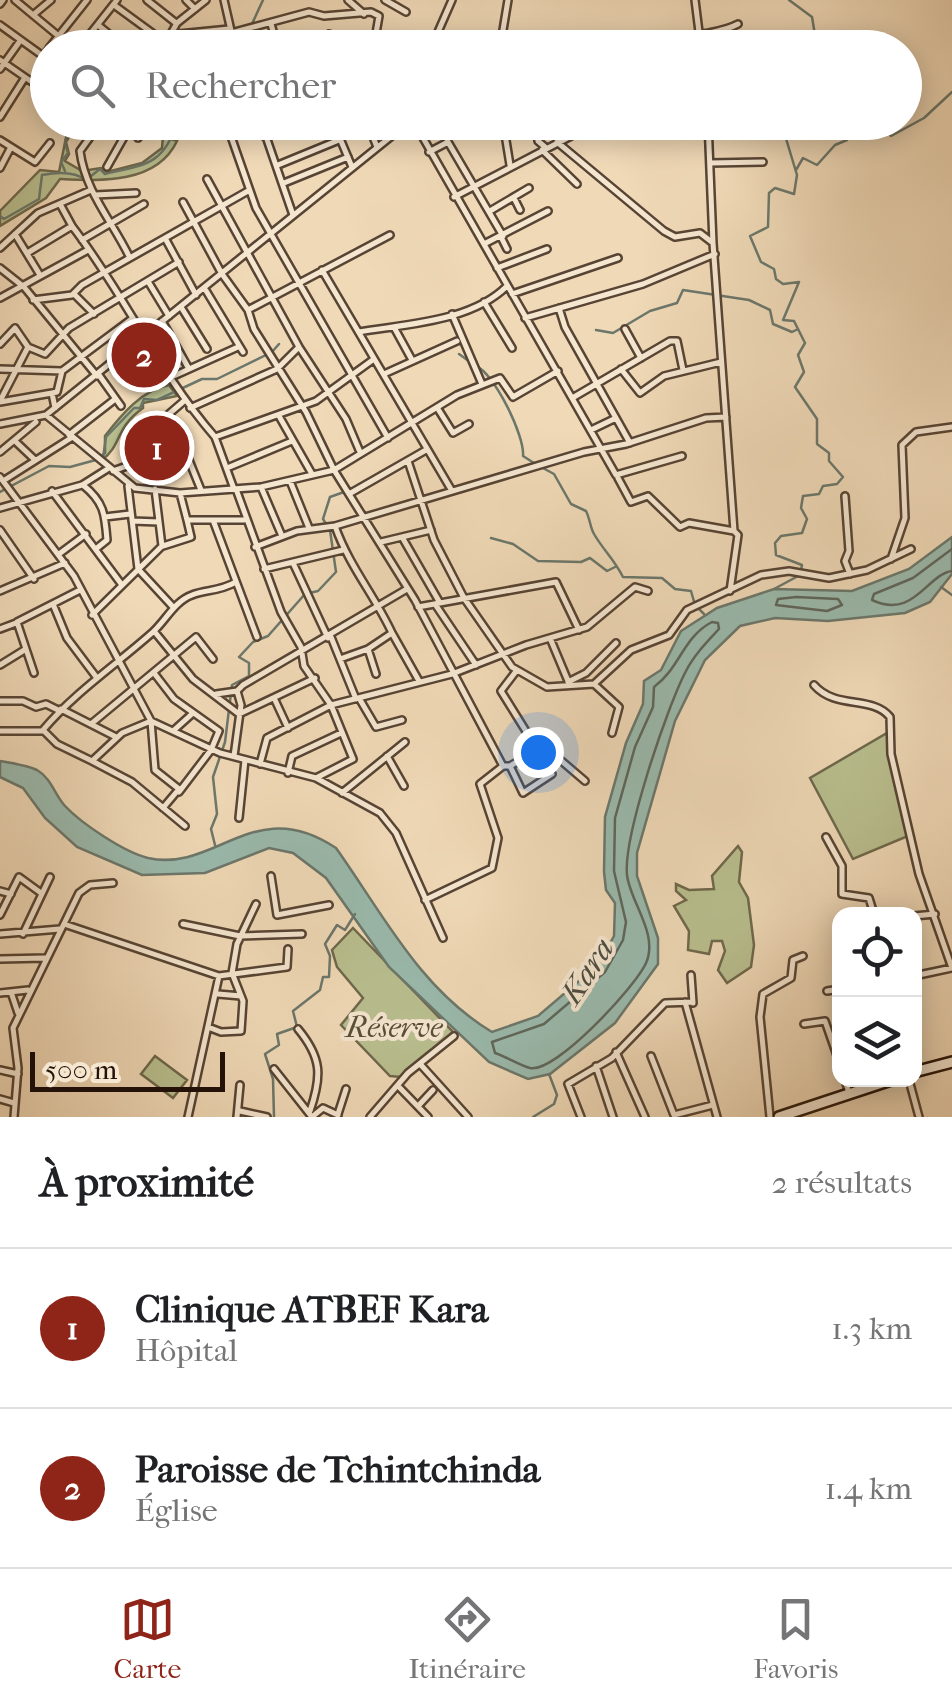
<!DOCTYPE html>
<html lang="fr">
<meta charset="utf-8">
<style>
body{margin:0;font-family:"IM FELL French Canon",serif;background:#f6f6f6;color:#202124}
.controls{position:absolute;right:30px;bottom:30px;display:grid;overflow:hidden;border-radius:20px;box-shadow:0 5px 25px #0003}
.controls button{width:90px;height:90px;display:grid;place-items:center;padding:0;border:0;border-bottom:2px solid #e0e0e0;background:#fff;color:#202124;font:50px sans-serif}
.scale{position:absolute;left:30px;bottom:25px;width:195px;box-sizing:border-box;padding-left:10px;border:5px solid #241209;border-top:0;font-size:28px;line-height:35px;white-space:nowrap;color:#241209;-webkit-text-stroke:8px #f5e6d0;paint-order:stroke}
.you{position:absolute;left:538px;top:752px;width:35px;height:35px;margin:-25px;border:8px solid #fff;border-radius:50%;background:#1a73e8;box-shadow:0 0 0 15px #1a73e833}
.badge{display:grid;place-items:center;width:65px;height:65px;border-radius:50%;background:#8f2418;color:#fff;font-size:32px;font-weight:700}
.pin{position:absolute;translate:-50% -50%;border:5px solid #fff;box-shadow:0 2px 10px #0006}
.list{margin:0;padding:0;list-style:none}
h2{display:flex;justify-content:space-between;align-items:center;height:130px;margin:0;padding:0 40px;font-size:42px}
h2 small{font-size:32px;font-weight:400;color:#757577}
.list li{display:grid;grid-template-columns:65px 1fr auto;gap:30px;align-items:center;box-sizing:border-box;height:160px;padding:0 40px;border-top:2px solid #e0e0e0}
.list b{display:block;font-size:38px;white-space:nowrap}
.list p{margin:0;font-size:32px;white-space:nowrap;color:#757577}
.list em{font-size:32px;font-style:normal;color:#757577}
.icon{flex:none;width:55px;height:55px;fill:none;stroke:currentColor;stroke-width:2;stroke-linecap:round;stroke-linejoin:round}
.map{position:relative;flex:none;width:952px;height:1117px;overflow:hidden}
.search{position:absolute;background:#fff;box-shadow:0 5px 25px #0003;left:30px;right:30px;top:30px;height:110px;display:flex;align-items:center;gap:25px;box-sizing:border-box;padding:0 35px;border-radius:55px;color:#757577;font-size:38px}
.sheet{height:450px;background:#fff}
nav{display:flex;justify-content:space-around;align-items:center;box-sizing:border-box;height:140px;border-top:2px solid #e0e0e0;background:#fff;font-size:28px;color:#757577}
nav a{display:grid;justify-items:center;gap:5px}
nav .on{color:#8f2418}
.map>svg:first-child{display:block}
</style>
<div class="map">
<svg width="952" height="1117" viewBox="0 0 952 1117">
<rect width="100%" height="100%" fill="#f0d9b7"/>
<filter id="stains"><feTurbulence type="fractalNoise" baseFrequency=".002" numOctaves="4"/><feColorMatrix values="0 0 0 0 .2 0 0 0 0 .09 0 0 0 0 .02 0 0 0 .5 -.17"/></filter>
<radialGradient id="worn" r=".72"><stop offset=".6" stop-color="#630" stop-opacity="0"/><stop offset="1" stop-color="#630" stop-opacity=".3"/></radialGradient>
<path fill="#b9bf8f" stroke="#6e684c" stroke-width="2.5" d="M 69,123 L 76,125 L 66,142 L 69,154 L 65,161 L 82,171 L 101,168 L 107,172 L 142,163 L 162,148 L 163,136 L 177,141 C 157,184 101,181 60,179 L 46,198 L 0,226 L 0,211 L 40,170 L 59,172 Z
M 169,385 L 177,396 L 143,403 L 143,408 C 114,429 123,444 102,460 L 99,458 L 105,453 L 105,436 C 121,415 143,389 169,385 Z
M 887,733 L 908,836 L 853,859 L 810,778 Z
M 738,846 L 742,852 L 739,882 L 748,898 L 754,945 L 751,967 L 727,983 L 718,970 L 725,951 L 722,941 L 712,941 L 709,954 L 688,950 L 689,931 L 674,906 L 686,900 L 676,891 L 676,884 L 689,890 L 714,889 L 712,876 Z
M 353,928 L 454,1033 L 401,1077 L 390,1076 L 341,1025 L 363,998 L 337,967 L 332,950 Z
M 155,1056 L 187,1080 L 173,1098 L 141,1074 Z"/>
<path fill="#9abaad" stroke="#6b776b" stroke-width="2.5" d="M 952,537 L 952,574 L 930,602 L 905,613 L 828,621 L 775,618 L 740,626 L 705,660 L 675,721 L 637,853 L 637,876 L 658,938 L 658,964 L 615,1023 L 550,1074 L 528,1079 L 489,1062 L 389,967 L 326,878 L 293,853 L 269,848 L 205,873 L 142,875 L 77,847 L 45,818 L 23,788 L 0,777 L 0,761 C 12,763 26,765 37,770 C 51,778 55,795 65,806 C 82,824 124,852 148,858 C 216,873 254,793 336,848 C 383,914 420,989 492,1032 L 538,1016 L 598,965 L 614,936 L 615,903 L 606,890 L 604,872 L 605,817 L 626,743 L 643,704 L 644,681 L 661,670 L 681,631 L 717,608 L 774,589 L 852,591 L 909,569 Z"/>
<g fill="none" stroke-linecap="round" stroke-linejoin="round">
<path stroke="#5f665b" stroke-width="2.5" d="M 952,549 L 913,578 L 874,594 L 872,600 C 914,620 927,574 952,571
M 796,597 L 838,599 L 842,605 L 827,611 L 776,605 L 778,599 Z
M 712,622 L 718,623 L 719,629 C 707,642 694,655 686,671 C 667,707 623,837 627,875 C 630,902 659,934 646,963 C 636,986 555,1074 530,1068 C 519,1065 507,1057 495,1053 L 492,1042 L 544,1024 L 605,972 L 623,940 L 626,922 L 614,871 L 615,818 L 635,747 L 653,707 L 654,687 C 680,668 683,637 712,622 Z"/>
<path stroke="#6b776b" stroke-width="2.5" d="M 789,0 L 812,17 L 815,35 L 810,48
M 251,48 L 251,26 L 263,0
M 879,122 L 891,136 L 924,118 L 952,92
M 796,170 L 803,158 L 817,165 L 835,145 L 847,140 L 852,129 L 872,122
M 65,171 L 61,162 L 68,153 L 65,142 L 73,122
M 0,216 L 4,219 L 39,199 L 42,175 C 57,172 74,171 86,180 L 100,169 L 105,174 C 143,165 164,166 177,122
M 596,330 L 613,333 L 650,311 L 677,303 L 683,290 L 749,300 L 770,310 L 773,324 L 792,332 L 798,329
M 459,354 L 470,362
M 476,366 C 494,373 525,436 523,456 L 534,463
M 541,467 L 554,474 L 571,504 L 586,511 C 590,519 590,527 594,534 C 604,551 614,559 623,577 L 662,578 L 675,589 L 691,591 L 695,605 L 704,614
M 0,492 L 49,466 L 70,467 L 103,458 L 106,437 L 134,408 L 140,408 L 144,399 L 157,400 L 202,379 L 217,379 L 272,352 L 279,344
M 491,538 L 513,544 L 538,561 L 581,562 L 590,558 L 607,571 L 615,567
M 941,587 L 952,595
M 774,589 L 800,575 L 802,565 L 776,555 L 775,543 L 781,536 L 802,533 L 807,519 L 801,508 L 803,496 L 819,494 L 823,486 L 837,484 L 843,477 L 829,461 L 829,453 L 817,444 L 817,419 L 795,387 L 804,372 L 798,355 L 805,343 L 794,321 L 783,320 L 799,282 L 783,284 L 776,279 L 774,269 L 761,262 L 750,236 L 768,227 L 769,193 L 775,188 L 794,194 L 797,175 L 781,122
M 215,845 L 211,829 L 217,814 L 213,777 L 225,742 L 232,685 L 249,676 L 249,663 L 239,657 L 253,642 L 268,636 L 305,594 L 318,591 L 336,572 L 330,530 L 323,519 L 330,497 L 344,492
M 274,1117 L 273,1079 L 265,1054 L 279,1045 L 277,1034 L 297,1027 L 293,1011 L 320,990 L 323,977 L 329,977 L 330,956 L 325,944 L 337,925 L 345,930 L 355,914
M 533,1117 L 554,1104 L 557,1095 L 549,1074"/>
<defs>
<path id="minor" d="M 15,0 L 73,48
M 147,0 L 176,23
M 186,0 L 195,9
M 224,0 L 235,48
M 348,0 L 364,14
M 385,0 L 406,12
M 695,0 L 701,48
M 0,4 L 3,0
M 114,5 L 166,43
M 33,15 L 51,0
M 271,24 L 278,48
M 0,25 L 43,56 L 48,50
M 98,25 L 126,48
M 231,33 L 309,12 L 324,16 L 371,12 L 379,16 L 374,45
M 169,35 L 229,29
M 49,48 L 87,0
M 79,48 L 117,0
M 163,48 L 177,23 L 206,0
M 313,48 L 329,34 L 350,45 L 389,48
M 431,48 L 452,0
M 500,48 L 508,0
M 532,48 L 533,39
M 614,48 C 646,39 715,37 738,24
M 0,60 L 48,93
M 0,69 L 20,41
M 0,117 L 24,79
M 101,122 L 80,151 C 85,191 112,221 129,256
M 128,122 L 138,138 L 150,122
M 226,122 L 256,208 L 388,438
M 261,122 L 293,215
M 333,122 L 352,167
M 367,122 L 377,147
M 414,122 L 616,475 L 682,456
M 442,122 L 448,142 L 503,236
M 503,122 L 510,165
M 532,122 L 546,122
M 708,122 L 713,243
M 537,124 L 538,141 L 545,147
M 265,137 L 305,122
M 0,140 L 35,162 L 50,143
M 557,142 L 664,231 L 675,237 L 700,233 L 713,243 L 734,531 L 738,535 L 730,591
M 542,150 L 577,184
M 429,152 L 448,142
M 710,163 L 763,162
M 278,165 L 339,140
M 107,167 L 124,137 L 109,122
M 0,168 L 11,147
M 284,183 L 348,157
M 95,195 L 136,193
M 454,197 L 598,122
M 514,198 L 520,210
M 183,202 L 222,274 L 248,310 L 390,235
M 60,204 L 72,226
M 490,211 L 529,188
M 15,234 L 40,275
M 501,237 L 507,249
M 165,238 L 196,295
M 82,240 L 144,204
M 484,244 L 548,211
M 0,248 L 38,213 L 91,190
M 29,252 L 72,226 C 125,295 157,370 215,437 L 316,401 L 374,359
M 0,268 L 24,287 L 97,376
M 497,268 L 547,249
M 322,270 L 452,491
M 149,283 L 169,316
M 205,289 L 243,352
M 512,294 L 618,258
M 75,295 L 94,314
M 0,298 L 88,250
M 33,300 L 72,295 L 82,285 L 248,191
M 484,302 L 512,348
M 181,307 L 207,349
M 559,308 L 565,327 L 616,418 L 591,430
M 248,310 L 254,329 L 306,412 L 334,470 L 457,395 L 500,378 L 513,397 L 558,371
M 452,314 L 482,384
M 525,318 L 643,284 L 715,254
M 162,321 L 189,369
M 395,329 L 412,360
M 625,329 L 641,358
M 359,332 C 405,324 471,322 507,286
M 0,344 L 15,328 L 28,347 L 45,354 L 69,328 L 179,262
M 299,347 L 346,419 L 360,452
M 0,369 L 62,371 L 133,318
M 621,369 L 640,393 L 664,376 L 721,362
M 384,374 L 457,341
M 99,375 L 121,406
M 167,379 L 238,347
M 52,393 L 57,392 L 62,371
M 574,397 L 670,341 L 677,341 L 683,370
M 0,401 L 28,347
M 184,401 L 155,426 L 184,448 L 201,490
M 0,402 L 52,393 L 55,408
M 190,408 L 277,369 L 299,347 L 207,179
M 438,409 L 453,433 L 469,424
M 46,415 L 135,488 L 180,493 L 261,487 L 334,470 L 415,600 L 503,766 L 510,766 L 523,793 L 552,774
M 279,416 L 312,474
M 616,418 L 630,443
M 0,424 L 46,415 L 409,122
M 69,435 L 114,400
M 215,437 L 234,489
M 16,442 L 35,460
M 0,452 L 36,422
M 408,461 L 434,540 L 464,598 L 512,667 L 547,687 L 594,684 L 631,650 L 669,635 L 687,610 L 761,575 L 789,571 L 829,578 L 867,570 L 911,549
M 227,468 L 292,441
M 113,471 L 135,463 L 155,426
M 0,477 L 74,576 L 151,721 L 155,770 L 179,789 L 163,808
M 618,478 L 631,502 L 648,496 L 680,527 L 689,523 L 734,531
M 3,481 L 71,438
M 290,481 L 309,528
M 83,485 C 104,502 105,514 107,540 L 97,548
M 128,486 L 138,569 L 174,608
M 261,487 L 282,536
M 236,489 L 281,612 L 301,647 L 304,666 L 331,705 L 353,759 L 316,778
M 52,491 L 122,585
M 180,493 L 187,520 L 244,520
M 349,494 L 426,450
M 845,496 L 849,551 L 845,561 L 850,574
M 0,508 L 82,485 L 109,468
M 105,517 L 130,514
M 213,520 L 257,637
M 132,521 L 159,522
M 0,530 L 34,579
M 402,537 L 440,603
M 381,542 L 431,530
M 163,546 L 191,537 L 187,520
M 255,547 L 297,531 L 335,526
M 59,554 L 86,534
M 891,559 L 905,518 L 902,445 L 916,432 L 952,427
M 294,565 L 328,638
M 264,569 L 343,550
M 236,582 C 218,592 207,589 192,595 C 175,601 166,620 153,632 C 116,665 75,692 43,730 L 57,744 L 92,761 L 122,733 L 151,721 L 220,753 L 316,778 L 380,813 L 396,833 L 443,938
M 0,591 L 65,563
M 53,604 L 67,638 L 97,678
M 435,604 L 476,665
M 418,607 L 556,582 L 579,630
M 92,615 L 162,546 L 155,489
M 0,629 L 16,623
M 154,631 L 193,679 L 239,714 L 315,678
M 392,633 L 419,681
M 331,637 L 356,699
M 550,638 L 568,681
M 368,649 L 376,674
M 340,659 L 368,649 L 392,633 C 375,596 349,566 335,526 L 584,452 L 626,444 L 706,418 L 726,417
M 0,665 L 26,649
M 517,670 L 501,691 L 537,749
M 34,673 L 17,622 L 80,590
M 154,673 L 174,699 L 219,731 L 211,750 L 179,792
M 568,682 L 586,673 L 616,643
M 594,684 L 619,707 L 612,733
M 814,685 C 836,710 872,695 890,717 L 891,754 L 919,874 L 952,968
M 216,694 L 237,691
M 359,698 L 376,727 L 402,720
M 275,700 L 288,728
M 0,701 L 23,701 L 36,707 L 46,704 L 58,710
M 61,709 L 116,737
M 91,724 L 196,637 L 213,659
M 0,731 L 42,731
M 173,731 L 193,713
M 234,756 L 241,705 L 237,691 L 243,685 L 407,589
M 387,756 L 404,786
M 92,761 L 132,782 L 185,826
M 260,764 L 267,738 L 331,705 L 452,674 L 526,645 L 587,627 L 635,587 L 648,591
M 510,766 L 544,746 L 585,781
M 288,773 L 292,756 L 341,733
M 342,793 L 405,742
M 239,818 L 245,760
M 826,837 L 842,866 L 842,894 L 869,898 L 874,914
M 271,876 L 277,915 L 329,905
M 0,891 L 11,894
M 425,900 L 492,868 L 498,838 L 480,784 L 503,766
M 0,915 L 19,877 L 41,893
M 914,916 L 935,914
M 64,924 L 219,976 L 188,1117
M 183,924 L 240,936 L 302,934
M 0,934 L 60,929
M 23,934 L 50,877
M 0,959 L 45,958
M 691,975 L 693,1003
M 219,976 L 287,967 L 288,949
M 914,976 L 952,968
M 827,991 L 840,989
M 11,992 L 18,1013
M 0,993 L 28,990
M 218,994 L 241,996
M 685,1002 L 717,1117
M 804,1024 L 825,1021 L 840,1064
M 208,1027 L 221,1032 L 241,1031 L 243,1001 L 232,973 L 237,944 L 256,904
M 298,1029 C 322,1058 322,1076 310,1111
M 616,1052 L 645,1117
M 651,1056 L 674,1115 L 713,1105
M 421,1065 L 468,1117
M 596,1066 L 613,1117
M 274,1069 L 312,1117
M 0,1070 L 18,1074
M 845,1080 L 849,1093
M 909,1080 L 919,1117
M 400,1088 L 428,1117
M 0,1099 L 14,1103
M 420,1104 L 433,1090
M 240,1111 L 267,1117
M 338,1114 L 346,1089
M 14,1117 L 18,1068 L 13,1028 L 79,893 L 90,885 L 113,883
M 237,1117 L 240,1085
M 312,1117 L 323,1108 L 338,1115
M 370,1117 L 408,1073 L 454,1036
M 581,1117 L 568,1084 L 612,1058 L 665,1003 L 693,1002
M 770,1117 L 760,1017 L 763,994 L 791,978 L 793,960 L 803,956"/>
<path id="secondary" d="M 914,1072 L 952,1062
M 779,1117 L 891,1080"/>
</defs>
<use href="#minor" stroke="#574434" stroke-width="10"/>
<use href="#secondary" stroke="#241209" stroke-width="14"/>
<use href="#minor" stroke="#f5e6d0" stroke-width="5"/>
<use href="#secondary" stroke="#f5e6d0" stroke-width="9"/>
</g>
<g text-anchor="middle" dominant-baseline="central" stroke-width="8" stroke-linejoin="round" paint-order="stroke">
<g font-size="30" font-style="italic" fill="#584f38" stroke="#f5e6d0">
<text x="394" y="1027">Réserve</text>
</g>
<g font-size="32" font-style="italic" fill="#4d4d42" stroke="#f5e6d0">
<text transform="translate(587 971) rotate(-57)">Kara</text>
</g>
</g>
<rect width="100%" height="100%" filter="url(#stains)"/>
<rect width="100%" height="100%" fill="url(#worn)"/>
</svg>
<div class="controls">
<button><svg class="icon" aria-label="locate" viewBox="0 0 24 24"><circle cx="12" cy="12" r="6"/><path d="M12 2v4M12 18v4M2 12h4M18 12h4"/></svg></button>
<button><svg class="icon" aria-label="layers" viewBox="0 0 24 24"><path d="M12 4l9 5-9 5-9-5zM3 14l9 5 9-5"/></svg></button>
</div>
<div class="scale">500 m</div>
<div class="you"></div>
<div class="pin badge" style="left:157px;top:448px">1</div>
<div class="pin badge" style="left:144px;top:355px">2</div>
<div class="search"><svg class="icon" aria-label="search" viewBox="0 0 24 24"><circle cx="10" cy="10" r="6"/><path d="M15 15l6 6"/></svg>Rechercher</div>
</div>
<section class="sheet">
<h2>À proximité<small>2 résultats</small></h2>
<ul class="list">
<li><span class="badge">1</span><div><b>Clinique ATBEF Kara</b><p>Hôpital</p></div><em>1.3 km</em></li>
<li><span class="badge">2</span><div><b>Paroisse de Tchintchinda</b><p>Église</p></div><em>1.4 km</em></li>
</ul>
</section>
<nav>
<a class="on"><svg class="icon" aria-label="map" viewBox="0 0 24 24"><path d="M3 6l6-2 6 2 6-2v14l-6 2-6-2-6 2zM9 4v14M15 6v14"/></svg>Carte</a>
<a><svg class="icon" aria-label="directions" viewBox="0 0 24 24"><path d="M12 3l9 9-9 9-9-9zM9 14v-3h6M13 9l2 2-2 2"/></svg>Itinéraire</a>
<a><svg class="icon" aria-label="saved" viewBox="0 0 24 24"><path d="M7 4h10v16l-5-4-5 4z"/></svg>Favoris</a>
</nav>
